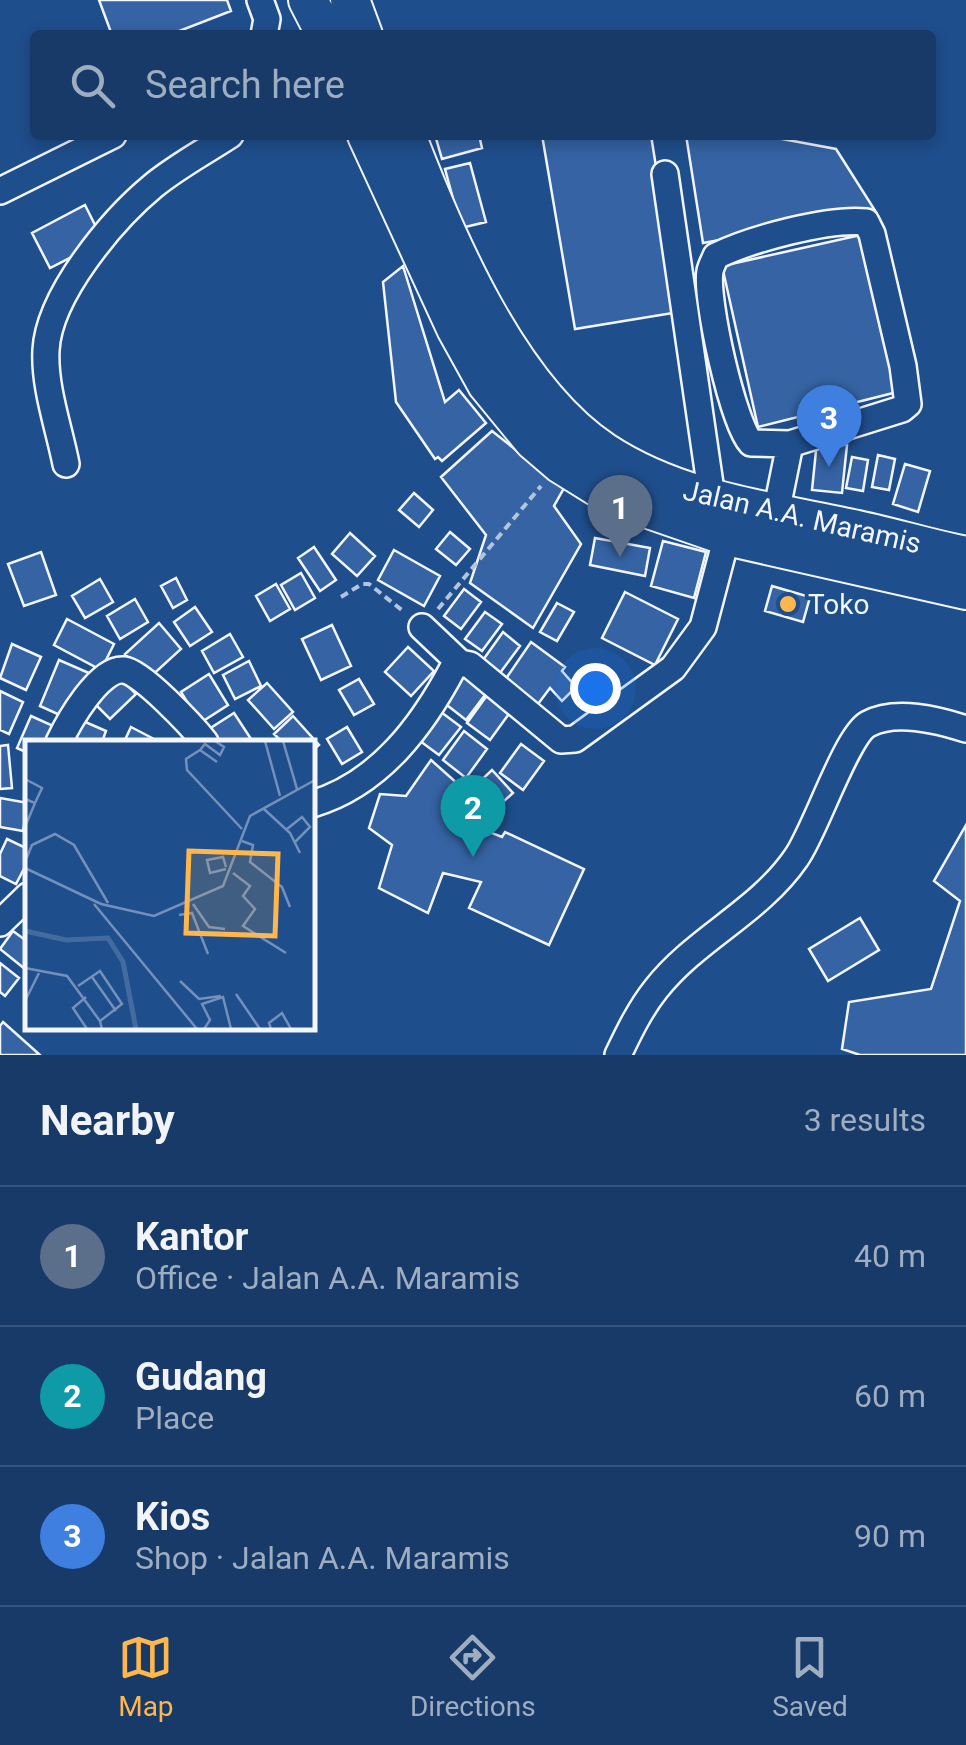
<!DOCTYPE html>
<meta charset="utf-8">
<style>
body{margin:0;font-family:Roboto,sans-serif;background:#244571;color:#f1f3f6}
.you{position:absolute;left:595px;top:688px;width:35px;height:35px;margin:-25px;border:8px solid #fff;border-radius:50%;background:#1a73e8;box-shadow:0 0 0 15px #1a73e833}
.badge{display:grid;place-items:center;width:65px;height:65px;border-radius:50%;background:#ffb74d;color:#fff;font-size:32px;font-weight:700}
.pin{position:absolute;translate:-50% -82px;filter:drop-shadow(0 2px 5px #0008)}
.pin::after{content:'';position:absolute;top:52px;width:35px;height:30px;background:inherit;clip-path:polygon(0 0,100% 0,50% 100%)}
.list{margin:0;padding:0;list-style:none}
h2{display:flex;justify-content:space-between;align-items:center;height:130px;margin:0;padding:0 40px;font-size:42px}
h2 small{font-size:32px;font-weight:400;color:#9eadc0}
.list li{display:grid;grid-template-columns:65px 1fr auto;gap:30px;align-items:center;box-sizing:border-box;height:140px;padding:0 40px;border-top:2px solid #36547d}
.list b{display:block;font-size:38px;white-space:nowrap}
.list p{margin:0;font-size:32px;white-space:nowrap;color:#9eadc0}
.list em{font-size:32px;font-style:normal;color:#9eadc0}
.icon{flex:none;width:55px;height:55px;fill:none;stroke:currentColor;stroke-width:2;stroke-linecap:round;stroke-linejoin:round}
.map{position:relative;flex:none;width:966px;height:1055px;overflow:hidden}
.search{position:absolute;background:#173a69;box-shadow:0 5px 15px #0003;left:30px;right:30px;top:30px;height:110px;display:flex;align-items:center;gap:25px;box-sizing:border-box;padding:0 35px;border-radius:10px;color:#9eadc0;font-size:38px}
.sheet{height:550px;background:#173a69}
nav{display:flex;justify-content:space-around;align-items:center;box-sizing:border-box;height:140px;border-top:2px solid #36547d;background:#173a69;font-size:28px;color:#9eadc0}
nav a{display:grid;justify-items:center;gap:5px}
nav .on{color:#ffb74d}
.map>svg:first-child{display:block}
</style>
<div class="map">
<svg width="966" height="1055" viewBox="0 0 966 1055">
<rect width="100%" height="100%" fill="#1f4e8c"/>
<path fill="#3563a3" stroke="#f2f6ff" stroke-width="2.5" d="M 99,0 L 227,0 L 231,11 L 169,35 L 112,35 Z
M 435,135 L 479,135 L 482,148 L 442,159 Z
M 542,135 L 651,135 L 679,312 L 575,329 Z
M 686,135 L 761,135 L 836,149 L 876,212 L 703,243 Z
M 470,163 L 486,222 L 461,228 L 445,169 Z
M 85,205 L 103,241 L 50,268 L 32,233 Z
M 865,234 L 905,390 L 758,427 L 722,266 Z
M 403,266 L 445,402 L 459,390 L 486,423 L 442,461 L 438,457 L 435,459 L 396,402 L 383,282 Z
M 492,431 L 564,488 L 554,506 L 581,544 L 533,628 L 470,583 L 486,535 L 441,477 Z
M 817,441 L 847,445 L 842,493 L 812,490 Z
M 878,455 L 895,459 L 889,490 L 872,487 Z
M 852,457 L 868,460 L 863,491 L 846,488 Z
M 905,464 L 930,471 L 918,512 L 893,504 Z
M 414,493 L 433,510 L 419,527 L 399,510 Z
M 450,532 L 470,549 L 456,565 L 436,549 Z
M 350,533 L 375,556 L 357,576 L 332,554 Z
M 595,538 L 650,548 L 645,576 L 590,565 Z
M 663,541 L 706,552 L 694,598 L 651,586 Z
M 314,547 L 336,580 L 320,591 L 298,558 Z
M 394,550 L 440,576 L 424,606 L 378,580 Z
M 41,552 L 56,595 L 24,606 L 8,564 Z
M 301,573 L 315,598 L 295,610 L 281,585 Z
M 176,578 L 187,600 L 173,608 L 161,586 Z
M 100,579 L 113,602 L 85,618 L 72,596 Z
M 276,584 L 290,609 L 270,621 L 256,596 Z
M 772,586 L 810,597 L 803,622 L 765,611 Z
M 464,589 L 481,602 L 461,629 L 444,616 Z
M 625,592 L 678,619 L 655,665 L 602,638 Z
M 135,599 L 148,622 L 120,639 L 107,616 Z
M 557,603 L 574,612 L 557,641 L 540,632 Z
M 195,607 L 212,632 L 190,646 L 174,622 Z
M 485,612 L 502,624 L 482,651 L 465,639 Z
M 67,619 L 114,644 L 101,670 L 54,645 Z
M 159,623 L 181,649 L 147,680 L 125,654 Z
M 332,625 L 351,666 L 321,680 L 302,639 Z
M 503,632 L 520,646 L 500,673 L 483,660 Z
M 230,634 L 243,657 L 214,673 L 202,651 Z
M 531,642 L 565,667 L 562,671 L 576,687 L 562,701 L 550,688 L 538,704 L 505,680 Z
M 12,644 L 41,657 L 26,690 L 0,678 Z
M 408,647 L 434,671 L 411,696 L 385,672 Z
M 59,660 L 98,677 L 62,716 L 40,706 Z
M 249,661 L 261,686 L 235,699 L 223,675 Z
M 464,673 L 488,691 L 466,720 L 443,702 Z
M 209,674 L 228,705 L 200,723 L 181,692 Z
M 118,676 L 136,694 L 110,719 L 92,701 Z
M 359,679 L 374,704 L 354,715 L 339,690 Z
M 267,683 L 293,712 L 274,729 L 248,700 Z
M 0,691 L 23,702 L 9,734 L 0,730 Z
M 488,694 L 511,711 L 490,740 L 467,723 Z
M 437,709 L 461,727 L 439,755 L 416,738 Z
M 234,713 L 253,742 L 213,742 L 206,731 Z
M 31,716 L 60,729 L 54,742 L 28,742 L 28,753 L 17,748 Z
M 293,716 L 319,745 L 312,751 L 312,742 L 282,742 L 274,734 Z
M 83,721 L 106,731 L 102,742 L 85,742 L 76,738 Z
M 131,727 L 152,738 L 150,742 L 124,742 Z
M 347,727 L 362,752 L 342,764 L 327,739 Z
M 464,731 L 487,749 L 466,778 L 443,760 Z
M 521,744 L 544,761 L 523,790 L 500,773 Z
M 8,745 L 12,788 L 0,789 L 0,746 Z
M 431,760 L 468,793 L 461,821 L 502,837 L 505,832 L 584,869 L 549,945 L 469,908 L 481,882 L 443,873 L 428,913 L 379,888 L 392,845 L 369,828 L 380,794 L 406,796 Z
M 492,770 L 513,793 L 494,810 L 474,787 Z
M 0,798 L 28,803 L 23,831 L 0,827 Z
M 966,825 L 966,1055 L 860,1055 L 842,1049 L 849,1002 L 931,989 L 960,901 L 934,881 Z
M 7,839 L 28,849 L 28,861 L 16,884 L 0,876 L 0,854 Z
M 860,918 L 879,950 L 828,981 L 809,949 Z
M 13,931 L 28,942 L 25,969 L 0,949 Z
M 0,963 L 19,978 L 5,996 L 0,992 Z
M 3,1022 L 40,1055 L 0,1055 L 0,1026 Z"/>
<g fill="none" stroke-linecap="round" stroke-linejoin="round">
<defs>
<path id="minor" d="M 260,0 L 267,19 L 264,35
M 665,174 L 712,498
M 0,191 L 113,135
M 66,464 C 59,428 44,387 46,350 C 49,295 112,220 153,186 C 176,167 204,152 230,135
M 776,513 L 790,444 L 751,443 C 733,423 705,299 710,271 C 711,266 714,261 716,256 C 751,239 828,218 866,222 L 872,234 L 903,366 L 908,404 L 902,409 L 790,444
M 422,627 L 460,663
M 59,742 C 68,723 99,667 124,670 C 142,672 193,727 205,742
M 312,804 C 380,784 423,725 454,666 L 460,663 L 470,665 L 561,740 L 575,739 L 673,668 L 703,627 L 727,536
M 0,923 L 28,896
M 618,1055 C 629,1032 640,1009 656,989 C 696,938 759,912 796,858 C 815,832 846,736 868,724 C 896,709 938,720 966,729"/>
<path id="highway" d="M 308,0 L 326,35
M 350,0 L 363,35
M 367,135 L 456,328 L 487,384 L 533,440 L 561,464 L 614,497 L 727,536 L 966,590
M 406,135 C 446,239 509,389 604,452 C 677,500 764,510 848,528 C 888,536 926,548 966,556"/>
</defs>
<use href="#minor" stroke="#f2f6ff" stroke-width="30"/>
<use href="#highway" stroke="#f2f6ff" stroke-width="42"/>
<path stroke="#b3c4dc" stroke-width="4" stroke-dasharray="8 5" stroke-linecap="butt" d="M 341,597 L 362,584 L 369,584 L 403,611
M 438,609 L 541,486"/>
<use href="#minor" stroke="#1f4e8c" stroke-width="25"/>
<use href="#highway" stroke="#1f4e8c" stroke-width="38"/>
</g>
<circle fill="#ffb74d" stroke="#1f4e8c" stroke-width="4" cx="788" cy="604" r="10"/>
<g text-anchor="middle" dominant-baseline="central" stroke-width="8" stroke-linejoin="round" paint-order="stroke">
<g font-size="28" fill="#f2f6ff" stroke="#1f4e8c">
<text transform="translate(802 517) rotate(13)">Jalan A.A. Maramis</text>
</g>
<g font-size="28" fill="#f2f6ff" stroke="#1f4e8c" text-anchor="start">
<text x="808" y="604">Toko</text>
</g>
</g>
<g transform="translate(25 740)">
<rect width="290" height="290" fill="#1f4e8c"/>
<path fill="none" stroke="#446ba0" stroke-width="5" d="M 0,191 L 41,200 L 83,198 L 98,222 L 111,289"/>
<path fill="none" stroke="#7391ba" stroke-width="2.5" d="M 190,1 L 199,7 L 195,15 L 180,4 L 175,10 L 192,22M 240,1 L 255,56M 258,1 L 272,49M 175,10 L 161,19 L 162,30 L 217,89M 0,39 L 17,48 L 10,63M 0,59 L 10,63 L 0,87M 239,69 L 265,93 L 275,113M 262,89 L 277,77 L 285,87 L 269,103M 217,101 L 228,105 L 225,122 L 257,147 L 265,167M 0,122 L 7,105 L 30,94 L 49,105 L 83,163M 0,128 L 76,164 L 129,176 L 198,146 L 225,76 L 290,40M 201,129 L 185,133 L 182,120 L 198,117 L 201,127M 208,133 L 225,146 L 218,156 L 230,169 L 218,186 L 261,213M 69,164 L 172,289M 168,164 L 184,187 L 200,189M 154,175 L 167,173 L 183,214M 0,228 L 42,236 L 75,281M 67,237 L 91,271M 155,241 L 174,259 L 196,256M 53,246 L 75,231 L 97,264 L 75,281 L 77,289M 211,254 L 235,289M 61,257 L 48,268 L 62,289M 0,261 L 14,233M 179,289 L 185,280 L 177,264 L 198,257 L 206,289M 246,289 L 244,283 L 257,273 L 266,289"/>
<path fill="#ffb74d" fill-opacity="0.15" stroke="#ffb74d" stroke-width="5" d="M 164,111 L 253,114 L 250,196 L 161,193 Z"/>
<rect width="290" height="290" fill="none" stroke="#f2f6ff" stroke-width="5"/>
</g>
</svg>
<div class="you"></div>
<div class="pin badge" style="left:620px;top:557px;background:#5c6f8a">1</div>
<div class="pin badge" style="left:473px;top:857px;background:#0f9aa8">2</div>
<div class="pin badge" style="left:829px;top:467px;background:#3f7fe0">3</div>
<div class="search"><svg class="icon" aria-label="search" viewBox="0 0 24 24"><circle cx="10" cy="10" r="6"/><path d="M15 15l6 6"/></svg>Search here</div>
</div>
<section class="sheet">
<h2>Nearby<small>3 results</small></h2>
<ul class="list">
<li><span class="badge" style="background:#5c6f8a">1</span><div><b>Kantor</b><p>Office · Jalan A.A. Maramis</p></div><em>40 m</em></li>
<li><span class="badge" style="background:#0f9aa8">2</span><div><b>Gudang</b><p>Place</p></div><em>60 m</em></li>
<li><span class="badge" style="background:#3f7fe0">3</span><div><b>Kios</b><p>Shop · Jalan A.A. Maramis</p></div><em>90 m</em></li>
</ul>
</section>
<nav>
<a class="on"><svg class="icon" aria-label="map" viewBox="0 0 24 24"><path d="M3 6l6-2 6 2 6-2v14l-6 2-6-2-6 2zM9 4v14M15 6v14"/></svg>Map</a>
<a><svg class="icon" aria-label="directions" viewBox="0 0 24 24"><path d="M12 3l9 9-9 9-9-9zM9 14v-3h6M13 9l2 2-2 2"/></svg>Directions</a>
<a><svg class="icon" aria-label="saved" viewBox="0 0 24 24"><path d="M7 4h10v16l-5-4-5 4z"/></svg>Saved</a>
</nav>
